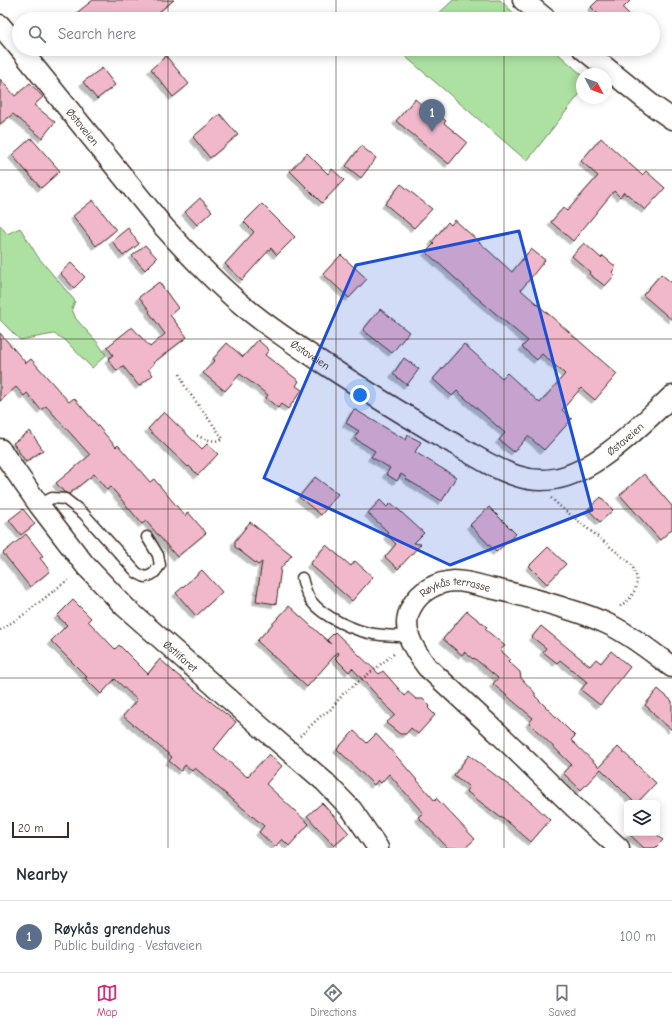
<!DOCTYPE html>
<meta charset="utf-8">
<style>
body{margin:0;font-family:"Comic Neue",sans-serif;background:#f2f2f3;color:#1f2937}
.controls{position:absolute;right:12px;bottom:12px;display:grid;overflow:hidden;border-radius:6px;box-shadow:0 2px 10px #0003}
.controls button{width:36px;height:36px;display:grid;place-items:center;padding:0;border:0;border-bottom:1px solid #e0e1e3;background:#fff;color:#1f2937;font:20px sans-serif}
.compass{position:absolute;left:576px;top:68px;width:36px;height:36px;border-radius:50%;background:#fff;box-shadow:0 2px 10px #0003;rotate:131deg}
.scale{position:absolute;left:12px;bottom:10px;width:57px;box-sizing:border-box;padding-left:4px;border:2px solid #3b2a1e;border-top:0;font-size:11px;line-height:14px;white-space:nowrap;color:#3b2a1e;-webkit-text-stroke:3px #fff;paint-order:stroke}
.you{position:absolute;left:360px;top:395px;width:14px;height:14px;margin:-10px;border:3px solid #fff;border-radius:50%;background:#1a73e8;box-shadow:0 0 0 6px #1a73e833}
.badge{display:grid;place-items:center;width:26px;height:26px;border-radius:50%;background:#db2777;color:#fff;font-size:13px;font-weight:700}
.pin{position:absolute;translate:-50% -33px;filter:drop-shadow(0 1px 2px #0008)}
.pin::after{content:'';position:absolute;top:21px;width:14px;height:12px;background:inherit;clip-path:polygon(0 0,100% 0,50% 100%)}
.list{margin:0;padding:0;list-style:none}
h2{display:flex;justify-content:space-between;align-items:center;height:52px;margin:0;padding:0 16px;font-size:17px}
h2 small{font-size:13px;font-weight:400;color:#747a83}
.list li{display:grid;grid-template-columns:26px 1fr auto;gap:12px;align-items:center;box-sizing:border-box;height:72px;padding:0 16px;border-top:1px solid #e0e1e3}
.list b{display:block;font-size:15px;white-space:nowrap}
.list p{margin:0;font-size:13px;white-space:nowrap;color:#747a83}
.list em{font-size:13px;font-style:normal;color:#747a83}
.icon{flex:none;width:22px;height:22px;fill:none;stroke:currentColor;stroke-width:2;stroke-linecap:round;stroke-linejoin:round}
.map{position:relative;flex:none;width:672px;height:848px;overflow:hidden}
.search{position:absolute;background:#fff;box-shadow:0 2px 10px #0003;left:12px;right:12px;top:12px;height:44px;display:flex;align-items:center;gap:10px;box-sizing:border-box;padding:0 14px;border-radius:22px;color:#747a83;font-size:15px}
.sheet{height:124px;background:#fff}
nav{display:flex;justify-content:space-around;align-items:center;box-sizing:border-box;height:56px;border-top:1px solid #e0e1e3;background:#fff;font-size:11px;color:#747a83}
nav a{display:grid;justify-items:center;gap:2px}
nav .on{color:#db2777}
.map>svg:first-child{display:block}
</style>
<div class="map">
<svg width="672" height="848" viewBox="0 0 672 848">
<defs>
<filter id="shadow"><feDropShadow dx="-3.5" dy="3.5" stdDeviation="0" flood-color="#0004"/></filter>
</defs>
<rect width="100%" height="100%" fill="#fff"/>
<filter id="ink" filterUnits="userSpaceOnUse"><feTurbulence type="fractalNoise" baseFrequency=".025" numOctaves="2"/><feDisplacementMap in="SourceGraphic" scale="8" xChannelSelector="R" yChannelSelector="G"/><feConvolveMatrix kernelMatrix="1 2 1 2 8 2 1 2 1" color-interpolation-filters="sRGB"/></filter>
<g filter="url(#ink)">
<path fill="#ade1a2" stroke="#748660" d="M 453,0 L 500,0 L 520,19 L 433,19 Z
M 402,49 L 553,49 L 582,75 L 582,91 L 527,161 L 399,51 Z
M 0,225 L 7,234 L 20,228 L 38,257 L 75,301 L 72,309 L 76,319 L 98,343 L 106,355 L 92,368 L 64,339 L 54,334 L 20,340 L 0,320 Z"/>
<path fill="#f1b8cc" stroke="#3b2a1e" filter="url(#shadow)" d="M 93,0 L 174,0 L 160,11 L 166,19 L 69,19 Z
M 598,0 L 631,0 L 623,8 L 634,19 L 603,19 L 591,7 Z
M 166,56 L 189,84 L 173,97 L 151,69 Z
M 102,68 L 115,85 L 97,99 L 83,82 Z
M 0,79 L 15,96 L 30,83 L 43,97 L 34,105 L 55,122 L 42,138 L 13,114 L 0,124 Z
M 415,99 L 422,105 L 424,103 L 446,121 L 444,123 L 467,142 L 449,164 L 396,121 Z
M 220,114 L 238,135 L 210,158 L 193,137 Z
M 31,138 L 60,171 L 41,188 L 12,155 Z
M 601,138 L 642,175 L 646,171 L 665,188 L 645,210 L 627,194 L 626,195 L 624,192 L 620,197 L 614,191 L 573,241 L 551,222 L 563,208 L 567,211 L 598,176 L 581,161 Z
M 361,146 L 376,158 L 361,178 L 346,166 Z
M 307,153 L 328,174 L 332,169 L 344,180 L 322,203 L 290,171 Z
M 401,184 L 432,209 L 414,228 L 385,204 Z
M 200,198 L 212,211 L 197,225 L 185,212 Z
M 93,200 L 116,230 L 96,246 L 73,216 Z
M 262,204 L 295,237 L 277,255 L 271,248 L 242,280 L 225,264 L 254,232 L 244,222 Z
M 455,220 L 512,272 L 531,249 L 545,260 L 521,290 L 617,374 L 595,400 L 581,388 L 562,410 L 572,419 L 544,450 L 528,436 L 514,452 L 499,440 L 505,433 L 457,391 L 452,396 L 433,379 L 464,344 L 502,378 L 507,373 L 540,403 L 565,374 L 542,354 L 537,360 L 522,347 L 528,341 L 475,296 L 426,252 L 434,244 L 432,242 L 448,222 L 451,225 Z
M 128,228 L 139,244 L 123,256 L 112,241 Z
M 584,243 L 601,258 L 603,256 L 616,267 L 612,272 L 615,275 L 605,286 L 589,274 L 590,272 L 572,256 Z
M 145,245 L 157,258 L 145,270 L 132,256 Z
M 341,255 L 367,279 L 349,298 L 323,274 Z
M 71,263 L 85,277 L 74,288 L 60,273 Z
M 661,274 L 672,283 L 672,320 L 643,295 Z
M 159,282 L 178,308 L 170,315 L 187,337 L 153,363 L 154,364 L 148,369 L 153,375 L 139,386 L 123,366 L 117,371 L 108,359 L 113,355 L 107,347 L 132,327 L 150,347 L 165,334 L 149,312 L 150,311 L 139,297 Z
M 380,309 L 409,332 L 392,353 L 363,330 Z
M 0,333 L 26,363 L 31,359 L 69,402 L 74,398 L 116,447 L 118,445 L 150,482 L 154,479 L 185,516 L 188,512 L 206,533 L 177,557 L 146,521 L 142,524 L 111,487 L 107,490 L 94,474 L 69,494 L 64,492 L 56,483 L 90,455 L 46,406 L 41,410 L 27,393 L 24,396 L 16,387 L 0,401 Z
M 258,340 L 269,350 L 265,355 L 299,381 L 296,386 L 302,390 L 288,409 L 281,404 L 278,408 L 266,398 L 268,395 L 240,374 L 225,391 L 203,373 L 215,360 L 213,359 L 227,343 L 243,357 Z
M 404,358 L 419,369 L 407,385 L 393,374 Z
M 354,409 L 406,440 L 408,435 L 421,442 L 415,452 L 456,477 L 442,501 L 406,479 L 407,478 L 401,474 L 397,481 L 386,474 L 390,468 L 371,457 L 375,451 L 354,438 L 359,431 L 346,423 Z
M 164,412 L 202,449 L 207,444 L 218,454 L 198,475 L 189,466 L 188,467 L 148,429 Z
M 30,431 L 43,450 L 26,462 L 13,443 Z
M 644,474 L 672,506 L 672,529 L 660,540 L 620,495 Z
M 315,477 L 338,494 L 321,515 L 299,497 Z
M 601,497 L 613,510 L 600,522 L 588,509 Z
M 380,500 L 387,507 L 391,503 L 424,533 L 414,543 L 421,544 L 398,569 L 385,557 L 396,544 L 387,535 L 389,533 L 368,513 Z
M 489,507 L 516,534 L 496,552 L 470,525 Z
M 23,509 L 35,524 L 21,535 L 9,520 Z
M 250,522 L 292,555 L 281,568 L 276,604 L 256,601 L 262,562 L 258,565 L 235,547 L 235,541 Z
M 26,534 L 43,556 L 40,558 L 50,571 L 30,587 L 3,553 Z
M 326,545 L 351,566 L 355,561 L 373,577 L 352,601 L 310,564 Z
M 548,547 L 566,564 L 547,584 L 529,566 Z
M 202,570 L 222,592 L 196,616 L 176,593 Z
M 73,600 L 91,618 L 88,621 L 115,649 L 119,645 L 148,674 L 160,659 L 174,672 L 236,722 L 214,749 L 247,777 L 269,754 L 282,766 L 266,784 L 309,824 L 289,846 L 282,839 L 275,847 L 259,832 L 264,826 L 195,768 L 192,771 L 185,765 L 181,771 L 169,761 L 172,757 L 123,716 L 137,700 L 115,679 L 101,694 L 85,678 L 87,677 L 51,641 L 67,625 L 57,616 Z
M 289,606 L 331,644 L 327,640 L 335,632 L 379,674 L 383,671 L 405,696 L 408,692 L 416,699 L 423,699 L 430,706 L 428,708 L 435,715 L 418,734 L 411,728 L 406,734 L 400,734 L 386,723 L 395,715 L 390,710 L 352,668 L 349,672 L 335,658 L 339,654 L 338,652 L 307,687 L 257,641 Z
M 467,611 L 487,627 L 485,629 L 505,646 L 500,650 L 510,659 L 508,661 L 520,672 L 521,678 L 535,693 L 535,696 L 575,736 L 571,740 L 599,767 L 618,747 L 656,783 L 637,803 L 635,803 L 601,769 L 581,790 L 563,773 L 571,764 L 529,723 L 533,718 L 493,684 L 498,678 L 474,658 L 473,659 L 464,652 L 462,655 L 443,639 Z
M 541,626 L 590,666 L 596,659 L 601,663 L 611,651 L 630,667 L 600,705 L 581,690 L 587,682 L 560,660 L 557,663 L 543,652 L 546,648 L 532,637 Z
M 658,689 L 672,701 L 672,730 L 653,714 L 654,713 L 645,705 Z
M 354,731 L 367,743 L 376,734 L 398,758 L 435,801 L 436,798 L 475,839 L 465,848 L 448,848 L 418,817 L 423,813 L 389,774 L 381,783 L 378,780 L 374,785 L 337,749 Z
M 469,755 L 532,803 L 550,820 L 531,842 L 501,816 L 500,817 L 466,791 L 469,787 L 454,775 Z
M 322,803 L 349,833 L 334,846 L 307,816 Z
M 628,833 L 655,833 L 663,840 L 655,848 L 644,848 Z"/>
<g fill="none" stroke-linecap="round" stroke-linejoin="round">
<defs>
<path id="lane" d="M 39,505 L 52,498 L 65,499 L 83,513 L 137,573 L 145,577 C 154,575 155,572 160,565 L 158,555 L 147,537
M 302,578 C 304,586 306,594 311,601 C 323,617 355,631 374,634 C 386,636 397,636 409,636"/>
<g id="street">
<path d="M 523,0 L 546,19"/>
<path d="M 0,25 L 19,48"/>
<path id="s1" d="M 20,49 L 163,226 C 189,255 216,284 247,309 C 271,329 297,346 323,363 C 361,388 398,411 437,434 C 463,448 489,467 517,476 C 529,480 541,481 554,479 C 595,473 642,424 672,396"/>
<path d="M 583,49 L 652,105 L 672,119"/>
<path id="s2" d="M 0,449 L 39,505 L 85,565 L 125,607 L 261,727 L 325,782 L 352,810 L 378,848"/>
<path id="s3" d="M 619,848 L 574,807 L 497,732 L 427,667 C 414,650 399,628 412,606 C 420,591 437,582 454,581 C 466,581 479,585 490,588 C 514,593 538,600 561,607 C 578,612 596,618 612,626 C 634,637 653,653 672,667"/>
</g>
</defs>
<use href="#lane" stroke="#3b2a1e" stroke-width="13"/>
<use href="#street" stroke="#3b2a1e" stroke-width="23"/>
<path stroke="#3b2a1e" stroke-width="2.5" stroke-dasharray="1 3" stroke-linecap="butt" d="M 180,374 L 185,387 L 222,437 L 222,440 C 212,442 204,439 196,435
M 551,498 L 562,508 L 629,562 C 638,573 640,587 629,599 C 626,602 622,605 619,607
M 0,630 L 22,616 L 70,578
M 300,736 L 322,715 L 330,710 L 343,694 L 395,653"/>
<use href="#lane" stroke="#fff" stroke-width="10"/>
<use href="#street" stroke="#fff" stroke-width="20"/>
</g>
</g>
<path fill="#1d4ed8" fill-opacity="0.2" stroke="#1d4ed8" stroke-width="3" stroke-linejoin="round" d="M 519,231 L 592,510 L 450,565 L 264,478 L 356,265 Z"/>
<path fill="none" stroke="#3b2a1e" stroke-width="1" stroke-opacity="0.55" d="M 168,0 L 168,19M 336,0 L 336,19M 504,0 L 504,19M 168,49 L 168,848M 336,49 L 336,848M 504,49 L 504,848M 0,170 L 672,170M 0,339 L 672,339M 0,509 L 672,509M 0,678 L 672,678"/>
<g text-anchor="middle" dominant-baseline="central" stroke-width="4" stroke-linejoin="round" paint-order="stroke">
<g font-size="11" fill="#3b2a1e" stroke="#fff">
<text stroke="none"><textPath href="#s1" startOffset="100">Østaveien</textPath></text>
<text stroke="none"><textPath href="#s1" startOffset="424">Østaveien</textPath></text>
<text stroke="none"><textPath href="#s1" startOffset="784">Østaveien</textPath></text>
<text stroke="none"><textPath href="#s3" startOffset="382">Røykås terrasse</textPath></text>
<text stroke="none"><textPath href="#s2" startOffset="276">Østlifaret</textPath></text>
</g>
</g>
</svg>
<div class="controls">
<button><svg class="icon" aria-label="layers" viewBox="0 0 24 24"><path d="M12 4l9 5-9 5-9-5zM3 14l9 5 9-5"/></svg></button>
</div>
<svg class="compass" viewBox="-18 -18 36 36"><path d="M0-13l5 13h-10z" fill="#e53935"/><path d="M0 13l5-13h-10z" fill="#747a83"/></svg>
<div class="scale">20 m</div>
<div class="you"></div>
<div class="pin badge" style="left:432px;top:132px;background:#5c6f8a">1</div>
<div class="search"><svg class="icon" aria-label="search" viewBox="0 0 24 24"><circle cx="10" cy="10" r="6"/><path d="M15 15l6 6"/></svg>Search here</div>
</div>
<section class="sheet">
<h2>Nearby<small></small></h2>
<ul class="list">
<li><span class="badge" style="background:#5c6f8a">1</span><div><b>Røykås grendehus</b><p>Public building · Vestaveien</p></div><em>100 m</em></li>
</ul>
</section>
<nav>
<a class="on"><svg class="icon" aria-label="map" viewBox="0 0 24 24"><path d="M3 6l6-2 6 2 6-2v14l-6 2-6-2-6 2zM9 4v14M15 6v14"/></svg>Map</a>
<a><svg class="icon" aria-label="directions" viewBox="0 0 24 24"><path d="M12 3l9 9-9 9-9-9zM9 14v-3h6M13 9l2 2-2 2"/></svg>Directions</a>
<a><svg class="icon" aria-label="saved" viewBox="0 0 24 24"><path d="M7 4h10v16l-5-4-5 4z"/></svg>Saved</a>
</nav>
